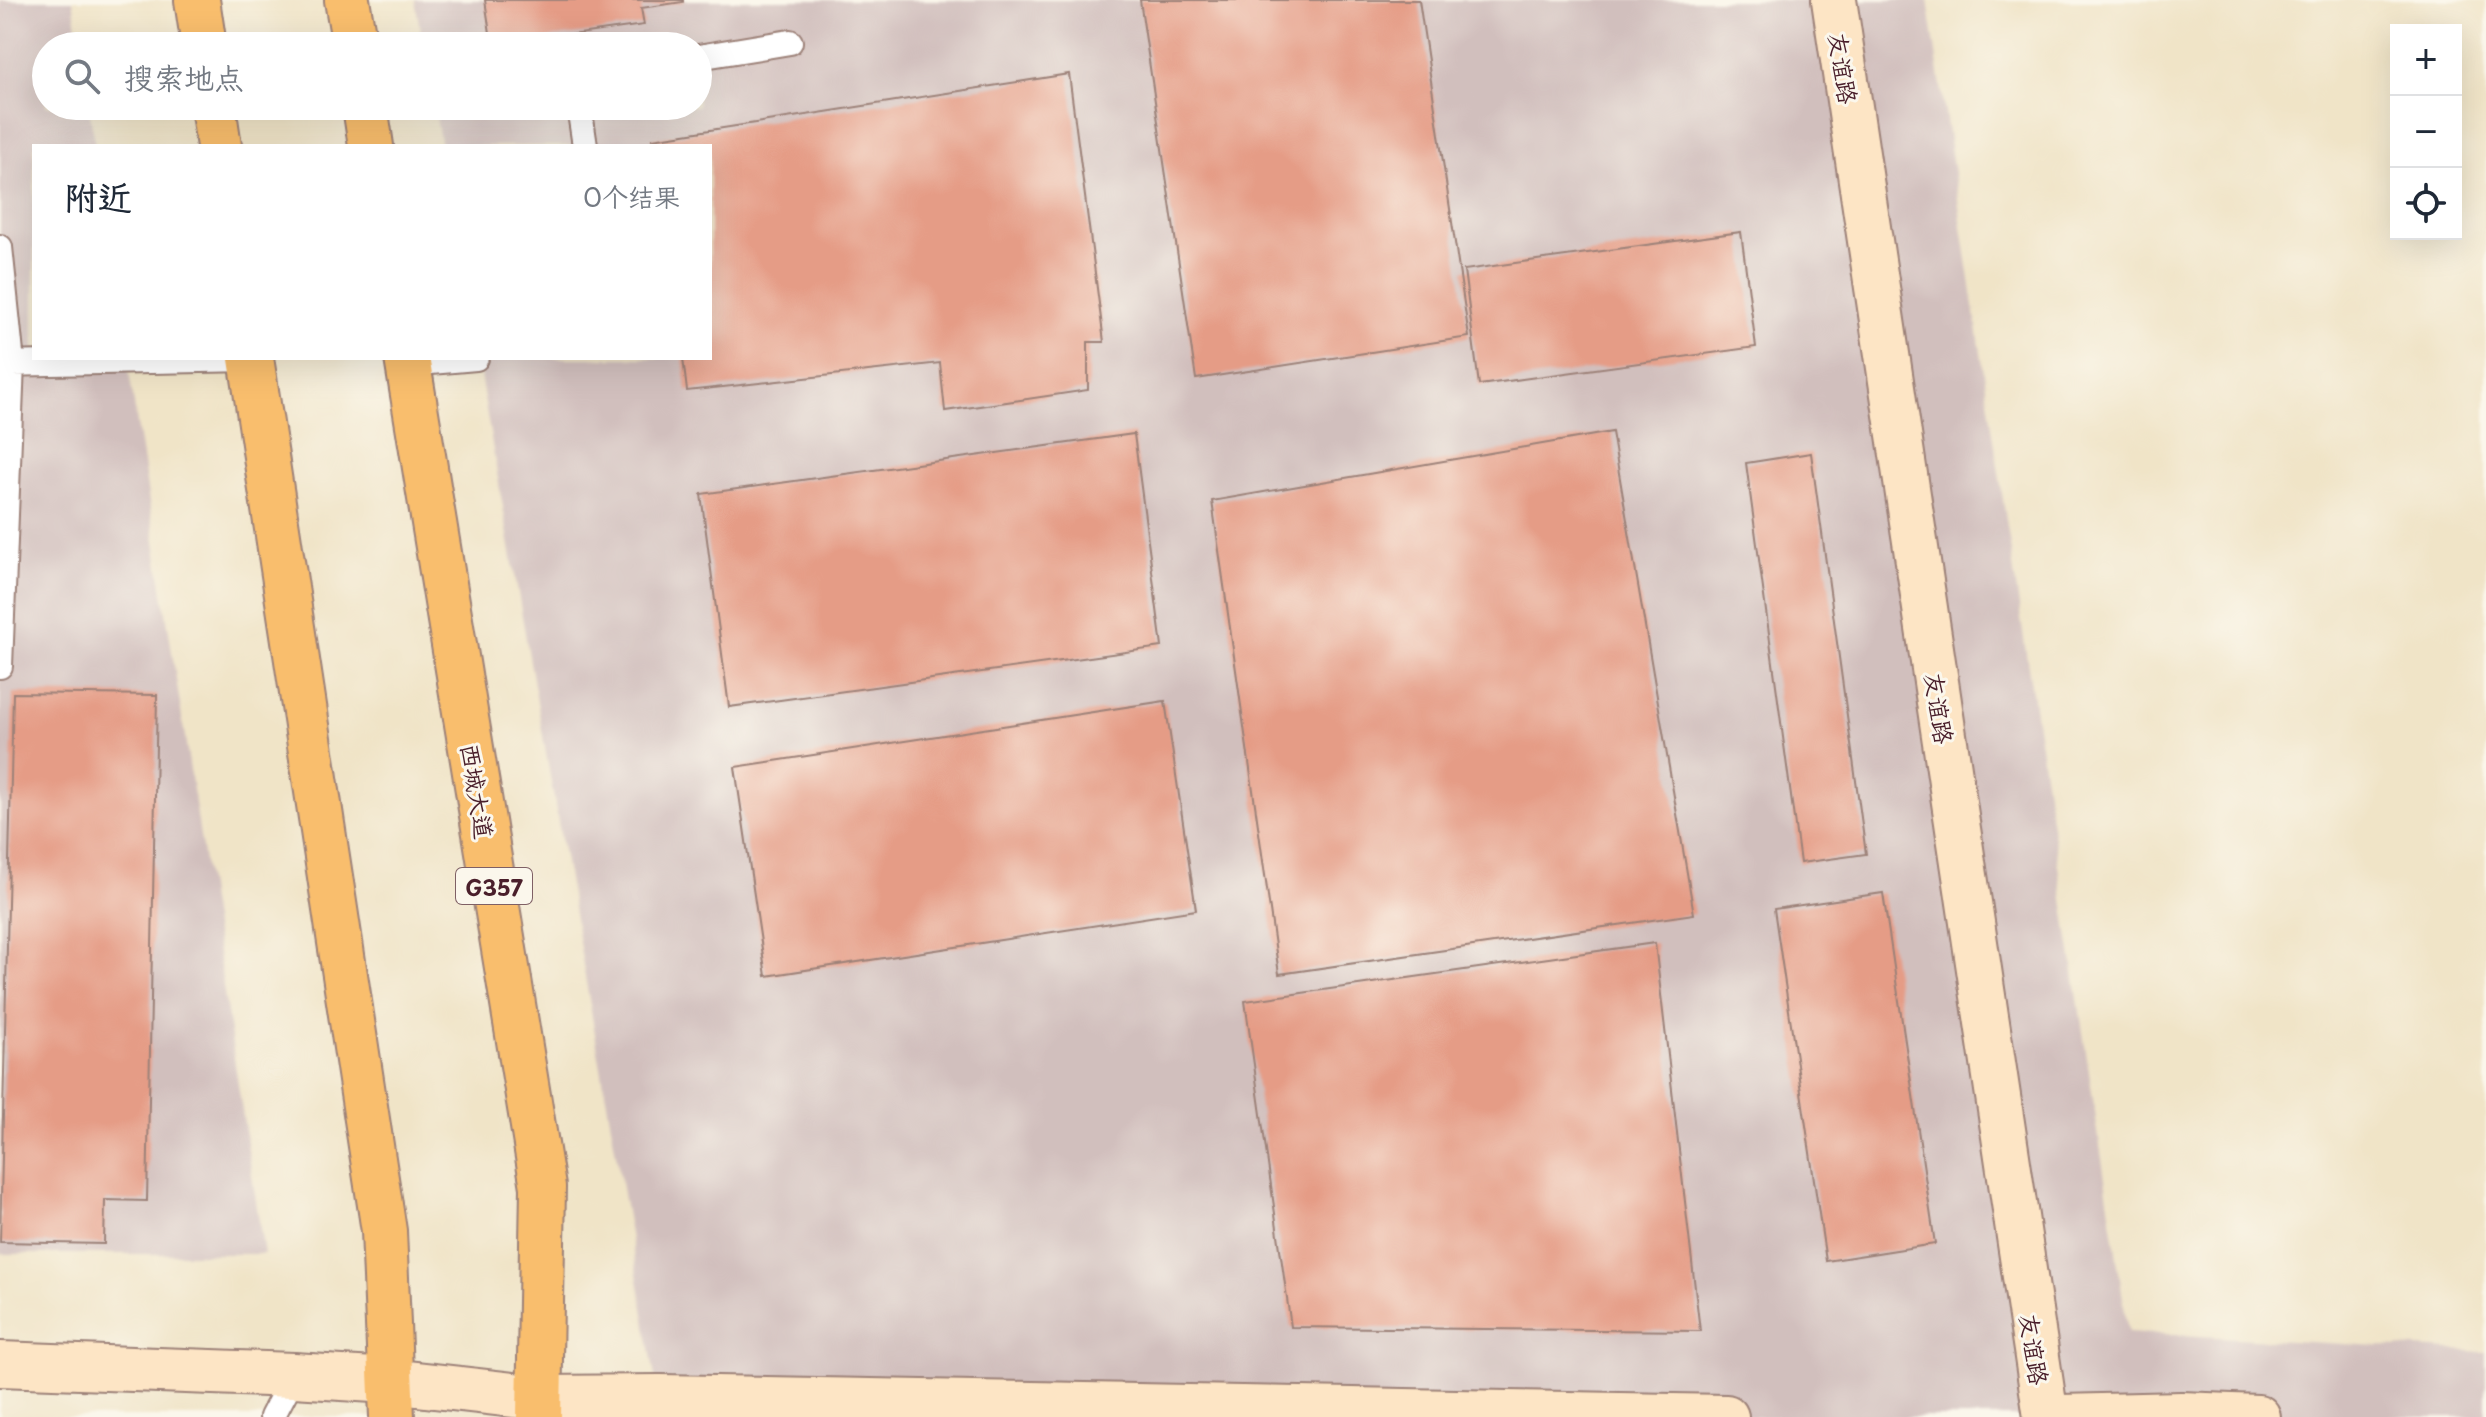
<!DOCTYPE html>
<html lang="zh">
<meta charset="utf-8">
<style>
body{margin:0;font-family:"Playpen Sans","LXGW WenKai TC",sans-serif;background:#f6f6f7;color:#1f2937}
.controls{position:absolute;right:24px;top:24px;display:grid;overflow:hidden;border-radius:0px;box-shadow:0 8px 32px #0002}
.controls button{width:72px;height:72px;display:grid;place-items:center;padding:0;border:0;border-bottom:2px solid #e0e1e3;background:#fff;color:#1f2937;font:40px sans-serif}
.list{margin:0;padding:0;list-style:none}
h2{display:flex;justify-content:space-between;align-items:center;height:104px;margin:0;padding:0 32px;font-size:34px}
h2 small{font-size:26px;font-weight:400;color:#747a83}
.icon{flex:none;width:44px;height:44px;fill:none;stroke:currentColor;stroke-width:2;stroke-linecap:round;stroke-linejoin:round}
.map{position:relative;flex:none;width:2486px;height:1417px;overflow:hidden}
.search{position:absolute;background:#fff;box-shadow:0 8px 32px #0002;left:32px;top:32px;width:680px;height:88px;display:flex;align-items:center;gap:20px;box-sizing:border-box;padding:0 28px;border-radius:44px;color:#747a83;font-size:30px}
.panel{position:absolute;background:#fff;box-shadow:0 8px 32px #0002;left:32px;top:144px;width:680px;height:216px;border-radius:0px}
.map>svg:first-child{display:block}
</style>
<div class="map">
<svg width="2486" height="1417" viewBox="0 0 2486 1417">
<rect width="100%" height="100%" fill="#fbf7ec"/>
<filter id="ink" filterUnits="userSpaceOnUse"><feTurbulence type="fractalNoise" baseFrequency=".0125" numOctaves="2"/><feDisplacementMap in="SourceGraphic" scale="16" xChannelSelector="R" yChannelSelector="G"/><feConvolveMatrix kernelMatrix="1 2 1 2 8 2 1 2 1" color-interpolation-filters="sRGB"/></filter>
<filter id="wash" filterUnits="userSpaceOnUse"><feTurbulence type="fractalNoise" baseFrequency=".006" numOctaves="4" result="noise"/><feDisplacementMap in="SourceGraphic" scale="32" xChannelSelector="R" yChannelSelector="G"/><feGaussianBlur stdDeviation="1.8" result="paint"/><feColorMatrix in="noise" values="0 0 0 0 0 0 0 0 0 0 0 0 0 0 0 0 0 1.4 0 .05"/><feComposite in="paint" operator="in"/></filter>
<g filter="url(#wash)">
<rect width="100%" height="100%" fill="#f0e4c7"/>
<path fill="#d1bfbd" d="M 0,0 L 73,0 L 80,46 L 46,46 L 46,106 L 89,106 L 95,146 L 34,146 L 34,358 L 127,358 L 264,1254 L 0,1254 Z
M 415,0 L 1928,0 L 2128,1332 L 2486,1352 L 2486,1417 L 662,1417 L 477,358 L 710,358 L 710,146 L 441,146 L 434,106 L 698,106 L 698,46 L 423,46 Z"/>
<g id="blocks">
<path fill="#e59c86" d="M 485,0 L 683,0 L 683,2 L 641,8 L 644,25 L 492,46 Z
M 1140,0 L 1419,0 L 1469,337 L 1196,379 Z
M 1069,74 L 1104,342 L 1088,342 L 1088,390 L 945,411 L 940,363 L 687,391 L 683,358 L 710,358 L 710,146 L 653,146 L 652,139 Z
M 1741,232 L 1756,347 L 1479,385 L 1464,270 Z
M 1612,432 L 1694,914 L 1279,974 L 1212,501 Z
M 1134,434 L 1162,647 L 729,707 L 701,494 Z
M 1811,453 L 1866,854 L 1800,863 L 1746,463 Z
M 13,693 L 157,695 L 147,1201 L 105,1200 L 104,1244 L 0,1242 Z
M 1165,701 L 1196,910 L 766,976 L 735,767 Z
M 1883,893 L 1935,1244 L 1826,1261 L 1774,909 Z
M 1655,943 L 1700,1331 L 1291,1327 L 1245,1001 Z"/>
</g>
</g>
<g filter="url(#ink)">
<use href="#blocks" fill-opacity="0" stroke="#9d8279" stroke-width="2"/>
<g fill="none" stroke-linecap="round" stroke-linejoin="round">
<defs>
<path id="lane" d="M 698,57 L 790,42
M 579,106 L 585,146
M 0,247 L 12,363 L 0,666
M 0,364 L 251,359
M 408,364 L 476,358
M 272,1417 L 294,1375"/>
<path id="secondary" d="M 1834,0 L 2046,1417
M 0,1364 L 294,1375 L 390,1381 L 540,1398 L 660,1397 L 1726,1417
M 2061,1417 L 2181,1414 L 2258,1417"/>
<path id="highway" d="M 197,0 L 204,46
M 347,0 L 355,46
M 213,106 L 219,146
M 365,106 L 371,146
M 251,358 L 384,1231 L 392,1417
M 407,358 L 543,1187 L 539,1417"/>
</defs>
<use href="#lane" stroke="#9d8279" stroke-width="28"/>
<use href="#secondary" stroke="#9d8279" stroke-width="48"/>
<use href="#highway" stroke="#9d8279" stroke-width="48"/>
<use href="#lane" stroke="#fff" stroke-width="24"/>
<use href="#secondary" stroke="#fde5c5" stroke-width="44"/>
<use href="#highway" stroke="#f9be6d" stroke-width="44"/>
</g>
</g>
<g text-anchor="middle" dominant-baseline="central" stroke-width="6" stroke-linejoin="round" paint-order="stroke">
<rect fill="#fbf7ec" stroke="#7f6065" stroke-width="2" x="456" y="868" width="76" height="36" rx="6"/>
<g font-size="22" font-weight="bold" fill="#4a1f2b">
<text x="494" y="886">G357</text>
</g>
<g font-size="24" fill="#4a1f2b" stroke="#fbf7ec">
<text transform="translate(1844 68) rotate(81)">友谊路</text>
<text transform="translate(1940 708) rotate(81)">友谊路</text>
<text transform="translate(478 791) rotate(81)">西城大道</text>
<text transform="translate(2035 1349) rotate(81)">友谊路</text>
</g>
</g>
</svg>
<div class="controls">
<button>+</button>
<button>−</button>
<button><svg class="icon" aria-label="locate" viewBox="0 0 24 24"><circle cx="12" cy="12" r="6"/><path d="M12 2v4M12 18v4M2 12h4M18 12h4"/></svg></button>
</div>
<div class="search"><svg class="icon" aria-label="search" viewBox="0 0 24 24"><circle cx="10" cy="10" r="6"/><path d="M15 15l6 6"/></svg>搜索地点</div>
<section class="panel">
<h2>附近<small>0个结果</small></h2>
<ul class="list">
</ul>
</section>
</div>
